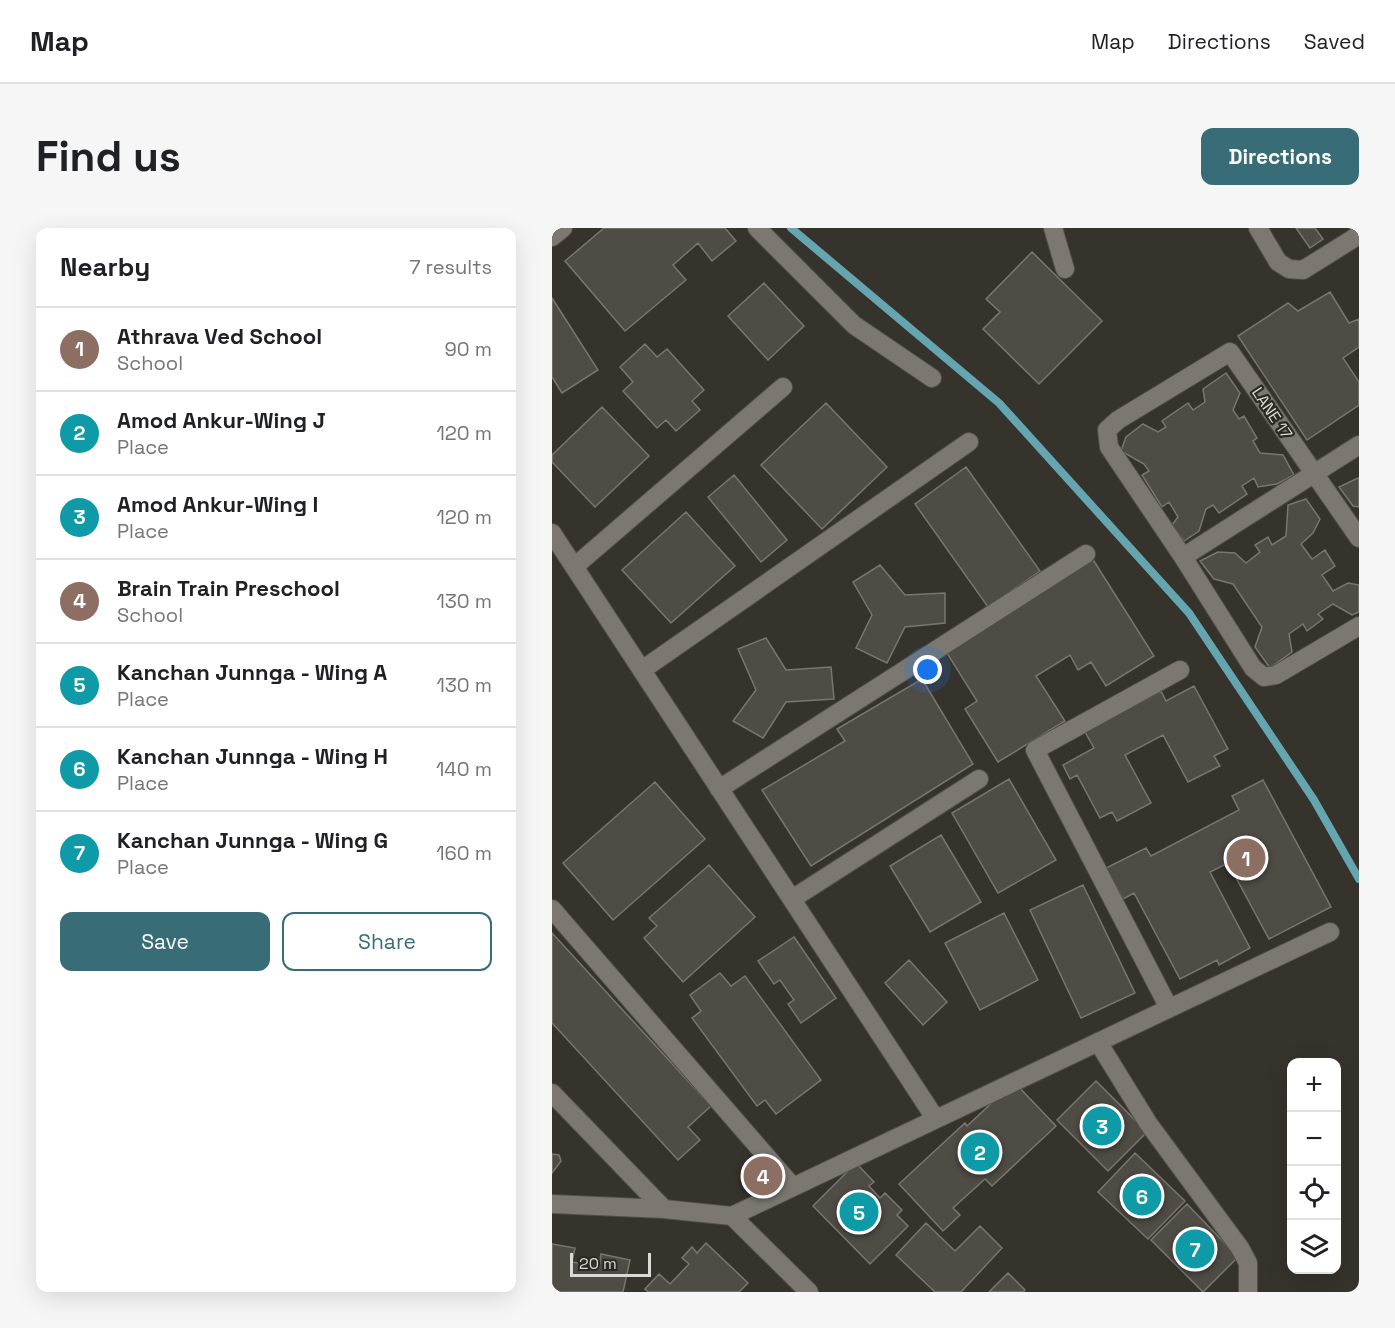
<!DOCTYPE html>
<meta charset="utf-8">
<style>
body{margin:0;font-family:"Space Grotesk",sans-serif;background:#f6f6f6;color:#202124}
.controls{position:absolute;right:18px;bottom:18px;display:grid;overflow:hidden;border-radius:12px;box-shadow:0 6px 24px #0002}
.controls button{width:54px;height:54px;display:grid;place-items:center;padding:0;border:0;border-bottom:2px solid #e0e0e0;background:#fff;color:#202124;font:30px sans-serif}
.scale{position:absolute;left:18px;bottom:15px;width:81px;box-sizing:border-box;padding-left:6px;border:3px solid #dcd9d6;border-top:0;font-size:16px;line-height:21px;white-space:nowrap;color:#dcd9d6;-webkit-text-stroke:4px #2c2822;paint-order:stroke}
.you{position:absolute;left:376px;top:442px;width:21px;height:21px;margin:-15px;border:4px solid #fff;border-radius:50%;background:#1a73e8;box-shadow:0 0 0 9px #1a73e833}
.badge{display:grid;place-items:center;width:39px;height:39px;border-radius:50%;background:#386d78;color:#fff;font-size:20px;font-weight:700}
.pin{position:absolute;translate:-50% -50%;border:3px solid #fff;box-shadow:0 2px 6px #0006}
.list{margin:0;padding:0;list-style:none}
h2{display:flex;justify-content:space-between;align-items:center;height:78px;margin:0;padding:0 24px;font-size:26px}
h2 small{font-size:20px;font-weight:400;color:#757577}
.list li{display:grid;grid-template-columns:39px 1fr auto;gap:18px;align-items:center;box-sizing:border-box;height:84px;padding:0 24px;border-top:2px solid #e0e0e0}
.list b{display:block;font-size:22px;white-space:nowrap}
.list p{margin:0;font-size:20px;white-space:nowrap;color:#757577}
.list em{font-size:20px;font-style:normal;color:#757577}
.actions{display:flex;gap:12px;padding:18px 24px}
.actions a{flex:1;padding:14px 0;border:2px solid #386d78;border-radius:12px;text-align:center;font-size:21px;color:#386d78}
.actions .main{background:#386d78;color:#fff}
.icon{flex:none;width:33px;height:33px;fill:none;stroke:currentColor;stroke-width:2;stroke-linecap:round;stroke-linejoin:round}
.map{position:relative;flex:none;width:807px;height:1064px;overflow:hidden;border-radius:12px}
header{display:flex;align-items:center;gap:36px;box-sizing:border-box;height:84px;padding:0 30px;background:#fff;border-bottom:2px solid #e0e0e0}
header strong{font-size:28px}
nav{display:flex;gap:33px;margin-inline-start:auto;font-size:21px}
.intro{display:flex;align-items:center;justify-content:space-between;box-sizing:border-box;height:144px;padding:0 36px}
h1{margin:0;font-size:42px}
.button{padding:15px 27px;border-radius:12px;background:#386d78;color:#fff;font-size:21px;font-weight:700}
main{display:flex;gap:36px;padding:0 36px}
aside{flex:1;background:#fff;border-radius:12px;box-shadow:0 6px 24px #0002}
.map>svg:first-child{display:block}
</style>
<header>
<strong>Map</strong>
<nav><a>Map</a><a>Directions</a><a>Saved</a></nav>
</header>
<div class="intro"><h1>Find us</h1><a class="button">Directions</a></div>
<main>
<aside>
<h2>Nearby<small>7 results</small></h2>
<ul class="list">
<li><span class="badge" style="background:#8d6e63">1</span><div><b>Athrava Ved School</b><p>School</p></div><em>90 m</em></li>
<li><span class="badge" style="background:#0f9aa8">2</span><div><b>Amod Ankur-Wing J</b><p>Place</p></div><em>120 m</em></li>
<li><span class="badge" style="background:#0f9aa8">3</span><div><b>Amod Ankur-Wing I</b><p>Place</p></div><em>120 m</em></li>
<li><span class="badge" style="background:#8d6e63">4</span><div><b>Brain Train Preschool</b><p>School</p></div><em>130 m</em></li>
<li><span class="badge" style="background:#0f9aa8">5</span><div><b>Kanchan Junnga - Wing A</b><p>Place</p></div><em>130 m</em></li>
<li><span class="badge" style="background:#0f9aa8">6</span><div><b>Kanchan Junnga - Wing H</b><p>Place</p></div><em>140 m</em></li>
<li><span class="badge" style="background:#0f9aa8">7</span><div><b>Kanchan Junnga - Wing G</b><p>Place</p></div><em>160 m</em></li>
</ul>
<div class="actions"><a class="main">Save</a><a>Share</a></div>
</aside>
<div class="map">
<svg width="807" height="1064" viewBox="0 0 807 1064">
<rect width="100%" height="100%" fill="#36322c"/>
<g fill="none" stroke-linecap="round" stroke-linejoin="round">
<path stroke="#64a5b0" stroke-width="8" d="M 239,0 L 447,175 L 637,385 L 762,572 L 807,651"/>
</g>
<path fill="#4f4b45" stroke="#7a756f" stroke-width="1.5" d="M 52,0 L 173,0 L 184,13 L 160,33 L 146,15 L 121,37 L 134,52 L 73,103 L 13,33 Z
M 744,0 L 763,0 L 771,11 L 758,20 Z
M 480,24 L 550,93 L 487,156 L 431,101 L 448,84 L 434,71 Z
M 212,55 L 252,98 L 216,132 L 176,88 Z
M 778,64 L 797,95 L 807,91 L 807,119 L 791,130 L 807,154 L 807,177 L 755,212 L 686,108 L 736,75 L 746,83 Z
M 0,70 L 46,142 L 10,165 L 0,149 Z
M 93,116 L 105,129 L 115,121 L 152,162 L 140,173 L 148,182 L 124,203 L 114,192 L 105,200 L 71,163 L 81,154 L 68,139 Z
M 674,145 L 688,165 L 681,182 L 687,191 L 692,188 L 705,210 L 701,213 L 708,225 L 731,227 L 742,247 L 725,256 L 706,259 L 702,250 L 690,258 L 695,266 L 667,285 L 661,277 L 654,281 L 647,303 L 632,313 L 620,297 L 626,289 L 617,274 L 610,279 L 590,247 L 597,243 L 592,236 L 569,223 L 574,209 L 591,196 L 606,204 L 614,199 L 610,193 L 636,175 L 641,182 L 653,174 L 651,161 Z
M 274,175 L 335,239 L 270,301 L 209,237 Z
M 50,179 L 97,228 L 43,279 L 0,234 L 0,227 Z
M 414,239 L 488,343 L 436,379 L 363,276 Z
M 182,247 L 235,312 L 209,334 L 156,269 Z
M 806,250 L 807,250 L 807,279 L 801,278 L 787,259 Z
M 754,271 L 768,291 L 761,305 L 749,316 L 760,331 L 773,322 L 783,338 L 770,347 L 781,363 L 796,355 L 807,357 L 807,384 L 800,387 L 781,376 L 766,386 L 771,391 L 755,403 L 751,396 L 737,406 L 740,424 L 718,440 L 703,419 L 710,399 L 681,356 L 662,351 L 648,333 L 666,324 L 683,325 L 694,335 L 708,324 L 703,317 L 716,309 L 720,317 L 734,308 L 736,277 Z
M 134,284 L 183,338 L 119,395 L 70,342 Z
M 540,330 L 602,428 L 554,458 L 539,434 L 526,442 L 518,427 L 484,448 L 513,493 L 446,534 L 413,481 L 425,473 L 393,422 Z
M 328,337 L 353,367 L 393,365 L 393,395 L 353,399 L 335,435 L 304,420 L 320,387 L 301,354 Z
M 214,410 L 234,442 L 279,439 L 282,471 L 234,474 L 211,510 L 181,493 L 204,462 L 186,421 Z
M 370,451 L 421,536 L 259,638 L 210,562 L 293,513 L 285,501 Z
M 642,458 L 676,521 L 662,528 L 668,538 L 636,554 L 611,507 L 573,527 L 599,575 L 565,593 L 560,584 L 548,590 L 525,547 L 518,551 L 511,537 L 542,520 L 533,504 L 609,463 L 614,473 Z
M 457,551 L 504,632 L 446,665 L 400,585 Z
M 711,552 L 779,679 L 717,711 L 676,635 L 658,644 L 698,720 L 667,737 L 665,732 L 628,751 L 582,665 L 571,671 L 554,640 L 594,620 L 599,628 L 687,582 L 680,568 Z
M 103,554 L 153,611 L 61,692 L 11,635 Z
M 389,607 L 429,674 L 378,704 L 338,638 Z
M 157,637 L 203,689 L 131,754 L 92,710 L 105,698 L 97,690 Z
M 531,657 L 583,765 L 529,790 L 478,682 Z
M 452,685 L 486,752 L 428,782 L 393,715 Z
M 0,705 L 159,878 L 136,899 L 148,912 L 126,932 L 0,795 Z
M 242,709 L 284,770 L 249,795 L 236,776 L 242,772 L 228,752 L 222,756 L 206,733 Z
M 357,732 L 395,774 L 371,797 L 333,755 Z
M 168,745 L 179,758 L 193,748 L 269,852 L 224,886 L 213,872 L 205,878 L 140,790 L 149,783 L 138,767 Z
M 544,853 L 595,904 L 556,943 L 505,892 Z
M 462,854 L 504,898 L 440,958 L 433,951 L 401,980 L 408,987 L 391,1003 L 347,956 L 413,895 L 415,898 Z
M 583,925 L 633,973 L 596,1011 L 546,964 Z
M 0,926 L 7,927 L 9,933 L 0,945 Z
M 304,935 L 322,954 L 317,958 L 328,970 L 333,965 L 350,982 L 345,987 L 356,998 L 318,1036 L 261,978 Z
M 635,976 L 686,1029 L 651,1064 L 599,1012 Z
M 374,995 L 403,1023 L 428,998 L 450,1020 L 409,1064 L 383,1064 L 344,1027 Z
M 154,1015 L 196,1055 L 187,1064 L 96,1064 L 93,1061 L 107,1046 L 118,1056 L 137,1036 L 130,1030 L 140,1019 L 145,1025 Z
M 0,1016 L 23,1020 L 20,1034 L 47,1039 L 49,1026 L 78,1032 L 71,1064 L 0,1064 Z
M 456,1045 L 473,1062 L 471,1064 L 437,1064 Z"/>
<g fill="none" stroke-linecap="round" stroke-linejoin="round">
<defs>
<path id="minor" d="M 205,0 L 302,97 L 380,150
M 501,0 L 513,41
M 706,0 L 726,34 L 737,41 L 751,42 L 807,7
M 0,9 L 11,0
M 807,217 L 631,329 L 701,440 L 712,449 L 724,447 L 807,398
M 0,305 L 383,890
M 631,329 L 557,219 L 555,202 L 566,192 L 678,124 L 807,310
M 22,339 L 231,159
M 90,442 L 417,214
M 167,561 L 534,326
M 240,671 L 427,551
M 0,681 L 241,959
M 617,780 L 483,522 L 628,442
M 546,814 L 596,895 L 688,1020 L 696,1035 L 696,1064
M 0,865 L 112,981 L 180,988 L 257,1064
M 0,976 L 112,981
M 180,988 L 778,704"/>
</defs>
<use href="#minor" stroke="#524f4a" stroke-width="20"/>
<use href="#minor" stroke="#7c7871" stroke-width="18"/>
</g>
<g text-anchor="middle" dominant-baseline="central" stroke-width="4.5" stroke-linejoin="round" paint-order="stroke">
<g font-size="16" fill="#dcd9d6" stroke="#2c2822">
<text transform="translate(720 185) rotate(56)">LANE 17</text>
</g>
</g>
</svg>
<div class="controls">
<button>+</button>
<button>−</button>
<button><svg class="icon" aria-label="locate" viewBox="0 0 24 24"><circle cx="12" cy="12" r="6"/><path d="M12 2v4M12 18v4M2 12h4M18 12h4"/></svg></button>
<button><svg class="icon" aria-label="layers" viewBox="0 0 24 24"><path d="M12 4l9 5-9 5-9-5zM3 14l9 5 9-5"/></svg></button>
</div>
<div class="scale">20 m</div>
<div class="you"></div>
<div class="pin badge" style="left:694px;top:630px;background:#8d6e63">1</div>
<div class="pin badge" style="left:428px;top:924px;background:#0f9aa8">2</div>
<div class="pin badge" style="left:550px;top:898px;background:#0f9aa8">3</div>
<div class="pin badge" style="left:211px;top:948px;background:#8d6e63">4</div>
<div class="pin badge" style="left:307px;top:984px;background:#0f9aa8">5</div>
<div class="pin badge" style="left:590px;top:968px;background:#0f9aa8">6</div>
<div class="pin badge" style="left:643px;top:1021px;background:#0f9aa8">7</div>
</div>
</main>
